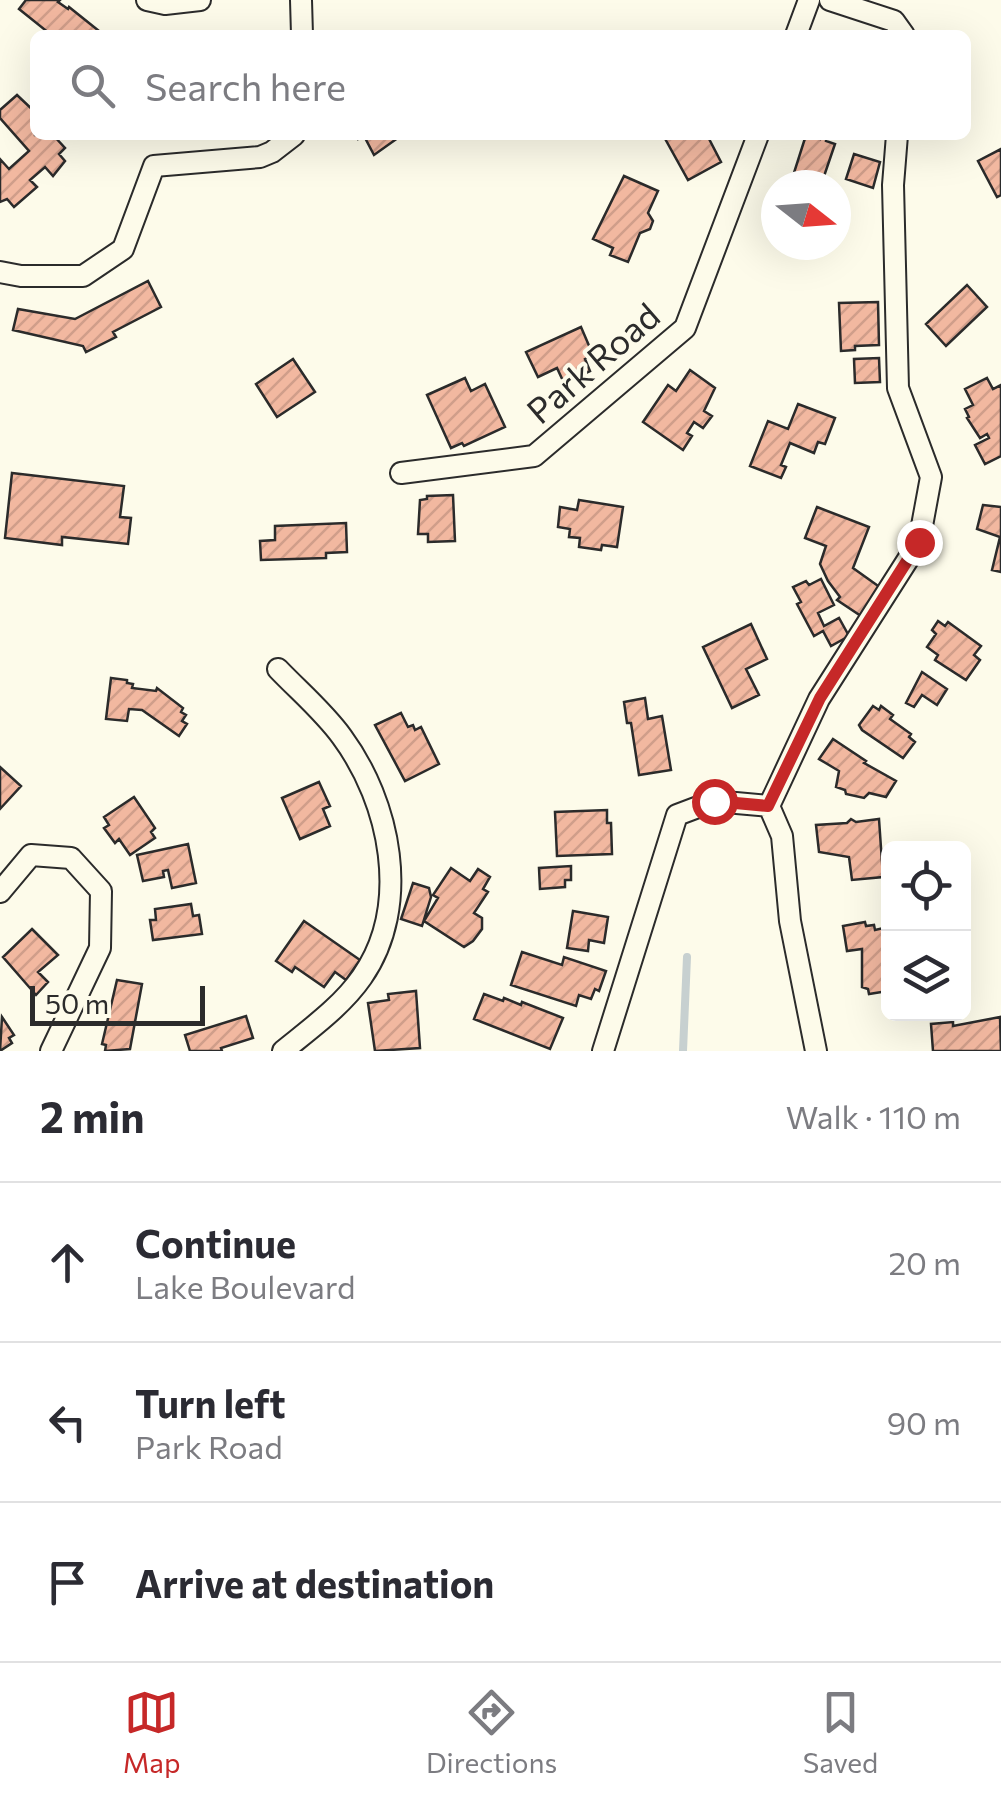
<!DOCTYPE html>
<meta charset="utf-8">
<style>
body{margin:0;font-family:Commissioner,sans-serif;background:#f2f2f3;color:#2b2b33}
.controls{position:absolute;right:30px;bottom:30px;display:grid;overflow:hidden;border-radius:15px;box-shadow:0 10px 40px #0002}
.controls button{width:90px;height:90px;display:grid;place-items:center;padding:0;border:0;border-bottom:2px solid #e1e1e2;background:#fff;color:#2b2b33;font:50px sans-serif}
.compass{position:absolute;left:761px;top:170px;width:90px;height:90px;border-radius:50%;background:#fff;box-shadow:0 10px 40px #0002;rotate:107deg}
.scale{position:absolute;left:30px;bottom:25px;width:175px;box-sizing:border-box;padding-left:10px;border:5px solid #2b2b2b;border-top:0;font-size:28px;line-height:35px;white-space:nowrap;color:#2b2b2b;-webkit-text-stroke:8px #fdfbea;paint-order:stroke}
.stop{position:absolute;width:30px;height:30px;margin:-22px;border:8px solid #c62828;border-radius:50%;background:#fff}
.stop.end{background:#c62828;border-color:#fff;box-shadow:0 2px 10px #0008}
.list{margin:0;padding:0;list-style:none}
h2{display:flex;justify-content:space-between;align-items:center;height:130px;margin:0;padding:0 40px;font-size:42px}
h2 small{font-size:32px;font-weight:400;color:#7c7c81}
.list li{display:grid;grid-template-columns:65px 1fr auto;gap:30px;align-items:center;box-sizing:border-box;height:160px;padding:0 40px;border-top:2px solid #e1e1e2}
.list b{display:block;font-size:38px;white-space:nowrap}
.list p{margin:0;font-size:32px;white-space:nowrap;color:#7c7c81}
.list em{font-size:32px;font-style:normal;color:#7c7c81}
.icon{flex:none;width:55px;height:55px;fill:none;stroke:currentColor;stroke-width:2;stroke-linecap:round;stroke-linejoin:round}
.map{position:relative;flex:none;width:1001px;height:1051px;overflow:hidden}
.search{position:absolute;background:#fff;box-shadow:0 10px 40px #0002;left:30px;right:30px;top:30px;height:110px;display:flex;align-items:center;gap:25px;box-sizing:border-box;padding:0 35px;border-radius:15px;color:#7c7c81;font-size:38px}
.sheet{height:610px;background:#fff}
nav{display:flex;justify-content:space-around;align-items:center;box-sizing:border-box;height:140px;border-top:2px solid #e1e1e2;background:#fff;font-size:28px;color:#7c7c81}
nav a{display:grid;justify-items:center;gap:5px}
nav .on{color:#c62828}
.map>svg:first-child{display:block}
</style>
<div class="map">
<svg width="1001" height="1051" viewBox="0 0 1001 1051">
<defs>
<pattern id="building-hatch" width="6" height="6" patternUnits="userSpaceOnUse" patternTransform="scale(2.5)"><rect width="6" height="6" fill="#f2b8a0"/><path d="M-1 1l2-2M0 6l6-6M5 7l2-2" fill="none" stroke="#d09e8a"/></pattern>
</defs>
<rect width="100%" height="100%" fill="#fdfbea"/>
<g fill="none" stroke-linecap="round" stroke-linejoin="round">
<path stroke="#c7d0d0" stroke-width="8" d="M 683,1051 L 687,957"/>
</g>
<path fill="url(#building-hatch)" stroke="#2b2b2b" stroke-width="2.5" d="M 26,0 L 60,0 L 58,2 L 68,9 L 69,7 L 104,35 L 47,35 L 49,33 L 19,9 Z
M 17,95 L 35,112 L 35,135 L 53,135 L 65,148 L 59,154 L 65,161 L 53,176 L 45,167 L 30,180 L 37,187 L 14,207 L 7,199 L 0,202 L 0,159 L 9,169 L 29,151 L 0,118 L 0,110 Z
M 356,135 L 402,135 L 374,155 L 364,136 L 358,139 Z
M 663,135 L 707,135 L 721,162 L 688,180 Z
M 806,135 L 820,139 L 821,135 L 827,136 L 826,141 L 835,144 L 821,185 L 792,179 Z
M 1001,149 L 1001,195 L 997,197 L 978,161 Z
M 854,154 L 880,162 L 873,188 L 846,179 Z
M 624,176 L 658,191 L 648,213 L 653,221 L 650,229 L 640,233 L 628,262 L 610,255 L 613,248 L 593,239 Z
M 148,281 L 161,307 L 113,332 L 116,337 L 86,352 L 83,346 L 13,330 L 18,309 L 75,319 Z
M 967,285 L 987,307 L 946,346 L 926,324 Z
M 878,302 L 879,345 L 855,346 L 855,350 L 841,351 L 839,303 Z
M 581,327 L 593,355 L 585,359 L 590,371 L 564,383 L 557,368 L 538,377 L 526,352 Z
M 879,358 L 880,382 L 855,383 L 854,359 Z
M 293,359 L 315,392 L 277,417 L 256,384 Z
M 690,370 L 715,388 L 704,411 L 712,416 L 703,428 L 694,422 L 687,433 L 692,436 L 683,450 L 643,422 L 668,385 L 676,391 Z
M 465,378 L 471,391 L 485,384 L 505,427 L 464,446 L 462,443 L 451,448 L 427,395 Z
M 987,378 L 993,389 L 1001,385 L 1001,456 L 985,464 L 975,445 L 989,438 L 987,434 L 980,438 L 967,418 L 969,417 L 965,409 L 973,405 L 965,389 Z
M 798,404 L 835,418 L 825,444 L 818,442 L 814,453 L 790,443 L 781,465 L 786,467 L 781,478 L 750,466 L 768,421 L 788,429 Z
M 12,473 L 124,486 L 120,517 L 131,518 L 128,544 L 62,537 L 62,545 L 5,538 Z
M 453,495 L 455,541 L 428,542 L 428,534 L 418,534 L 420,500 L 427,499 L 427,496 Z
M 579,500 L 623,507 L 617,547 L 602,545 L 601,550 L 579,547 L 580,538 L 569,537 L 570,529 L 558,527 L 560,507 L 577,510 Z
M 983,505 L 1001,507 L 1001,572 L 992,570 L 1000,537 L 977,529 Z
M 817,507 L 869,527 L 853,568 L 881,588 L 861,616 L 837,600 L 840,597 L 828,581 L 820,564 L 826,546 L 805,538 Z
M 346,523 L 347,552 L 326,553 L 326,558 L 261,560 L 260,541 L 275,540 L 275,526 Z
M 821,579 L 834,605 L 818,613 L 824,626 L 839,618 L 849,636 L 831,646 L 823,631 L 814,636 L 797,604 L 801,602 L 793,587 L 806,581 L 809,585 Z
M 938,621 L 945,626 L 948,622 L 981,646 L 974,655 L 980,660 L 966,680 L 935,660 L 938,655 L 927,647 L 936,634 L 932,630 Z
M 751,624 L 767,659 L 746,669 L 759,695 L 732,708 L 703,647 Z
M 922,672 L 947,689 L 937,705 L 922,695 L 914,707 L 906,703 Z
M 111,678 L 127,680 L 127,683 L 133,684 L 132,688 L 156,691 L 157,688 L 183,708 L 181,712 L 186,715 L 182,721 L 187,724 L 179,736 L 142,710 L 129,709 L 127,721 L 106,719 Z
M 645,698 L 648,719 L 662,716 L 671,770 L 639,775 L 631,723 L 627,723 L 624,702 Z
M 873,706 L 879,710 L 881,706 L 893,715 L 890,719 L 911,734 L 909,737 L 915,742 L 903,758 L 862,730 L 859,725 Z
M 401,713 L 408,727 L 413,725 L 415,730 L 421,727 L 439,764 L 405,781 L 375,725 Z
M 833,739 L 866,761 L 864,763 L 896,781 L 886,797 L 869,793 L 864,798 L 846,794 L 845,790 L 836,787 L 839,771 L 819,759 Z
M 0,767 L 21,786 L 0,809 Z
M 319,782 L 330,806 L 323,809 L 330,826 L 300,839 L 282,798 Z
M 134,797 L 155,828 L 151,832 L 155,838 L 130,855 L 119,839 L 115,843 L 104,828 L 109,825 L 104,817 Z
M 607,810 L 607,823 L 611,823 L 612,854 L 557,856 L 555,812 Z
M 851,819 L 856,822 L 879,819 L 883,877 L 852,880 L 849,857 L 819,852 L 816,825 L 847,823 Z
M 188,844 L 196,883 L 172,888 L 168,870 L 163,871 L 164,877 L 143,881 L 137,855 Z
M 571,866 L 571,880 L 565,880 L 565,887 L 540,889 L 539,868 Z
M 451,868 L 470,881 L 478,869 L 490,877 L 483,889 L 488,892 L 474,913 L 482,918 L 482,929 L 473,941 L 464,947 L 424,921 L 438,898 L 433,895 Z
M 413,883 L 429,888 L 431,897 L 422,926 L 401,919 Z
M 191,904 L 193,916 L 199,915 L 202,934 L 153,940 L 150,920 L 156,920 L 155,909 Z
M 573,911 L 608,917 L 604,943 L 589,940 L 588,951 L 567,948 Z
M 304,921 L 360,960 L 346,980 L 335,972 L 324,987 L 295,967 L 292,972 L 276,961 Z
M 865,922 L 866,926 L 874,925 L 875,930 L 888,927 L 888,991 L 869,994 L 868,989 L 862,987 L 862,949 L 847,951 L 843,926 Z
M 32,929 L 58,955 L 38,972 L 48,982 L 36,995 L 3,957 Z
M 522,952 L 562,965 L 564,957 L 606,971 L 599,991 L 595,989 L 591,999 L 579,995 L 576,1006 L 511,985 Z
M 117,980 L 142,984 L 130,1049 L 105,1051 L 106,1045 L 102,1044 Z
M 416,991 L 420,1048 L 375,1051 L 368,1003 L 389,1000 L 388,994 Z
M 484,994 L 503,1001 L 504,998 L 521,1005 L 522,1002 L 563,1018 L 550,1049 L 474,1019 Z
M 246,1016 L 253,1038 L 221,1048 L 222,1051 L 190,1051 L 185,1035 Z
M 2,1017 L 14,1035 L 9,1038 L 12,1043 L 0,1051 Z
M 1000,1017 L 1001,1051 L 933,1051 L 931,1024 L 953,1022 L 953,1026 Z"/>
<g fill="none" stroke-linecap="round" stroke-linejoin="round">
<defs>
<path id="street" d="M 147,0 L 165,4 L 200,0
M 301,0 L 302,35
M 830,0 L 894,21 L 904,35
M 796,35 L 809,0
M 0,272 L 21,276 L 83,276 L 123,249 L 154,166 L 260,157 L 272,152 L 294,135
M 401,473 L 534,456 L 685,328 L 758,135
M 278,669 C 299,691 324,712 342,737 C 390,802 412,905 362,977 C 342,1006 310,1029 283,1051
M 769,806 L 819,699 L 919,542 L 931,477 L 898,388 L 893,185 L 897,135
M 0,892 L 31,855 L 71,858 L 101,891 L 100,948 L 51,1051
M 603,1051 L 677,815 L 714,801 L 769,806 L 782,836 L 790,921 L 816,1051"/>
</defs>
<use href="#street" stroke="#2b2b2b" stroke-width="24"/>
<use href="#street" stroke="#fdfbea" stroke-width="20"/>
</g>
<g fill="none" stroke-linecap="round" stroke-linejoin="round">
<path stroke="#c62828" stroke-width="12" d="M 714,801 L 768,806 L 820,698 L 919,542"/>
</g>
<g text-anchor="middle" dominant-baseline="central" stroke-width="8" stroke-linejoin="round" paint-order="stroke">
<g font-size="35" fill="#2b2b2b" stroke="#fdfbea">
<text transform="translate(592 362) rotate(-41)">Park Road</text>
</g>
</g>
</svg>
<div class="controls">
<button><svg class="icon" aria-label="locate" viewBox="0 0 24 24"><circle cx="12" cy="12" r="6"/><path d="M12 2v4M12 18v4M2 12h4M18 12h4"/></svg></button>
<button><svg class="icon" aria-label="layers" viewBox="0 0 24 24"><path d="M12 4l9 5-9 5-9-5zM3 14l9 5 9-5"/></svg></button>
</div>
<svg class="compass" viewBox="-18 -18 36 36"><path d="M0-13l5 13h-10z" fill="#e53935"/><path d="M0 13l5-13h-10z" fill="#7c7c81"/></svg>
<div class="scale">50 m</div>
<div class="stop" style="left:714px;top:801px"></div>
<div class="stop end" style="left:919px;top:542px"></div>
<div class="search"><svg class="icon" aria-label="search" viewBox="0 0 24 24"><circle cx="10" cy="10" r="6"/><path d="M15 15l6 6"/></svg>Search here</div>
</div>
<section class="sheet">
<h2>2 min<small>Walk · 110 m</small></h2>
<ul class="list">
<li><svg class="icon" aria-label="ahead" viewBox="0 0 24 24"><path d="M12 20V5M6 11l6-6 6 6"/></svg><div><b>Continue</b><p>Lake Boulevard</p></div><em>20 m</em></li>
<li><svg class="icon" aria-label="left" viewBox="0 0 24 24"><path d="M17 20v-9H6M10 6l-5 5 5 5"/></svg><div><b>Turn left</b><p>Park Road</p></div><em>90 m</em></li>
<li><svg class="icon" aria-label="arrive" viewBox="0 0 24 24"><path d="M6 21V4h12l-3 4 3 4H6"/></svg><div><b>Arrive at destination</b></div></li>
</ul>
</section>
<nav>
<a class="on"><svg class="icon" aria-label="map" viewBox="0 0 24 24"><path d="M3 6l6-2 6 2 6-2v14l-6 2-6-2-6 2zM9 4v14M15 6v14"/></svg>Map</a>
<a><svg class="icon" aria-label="directions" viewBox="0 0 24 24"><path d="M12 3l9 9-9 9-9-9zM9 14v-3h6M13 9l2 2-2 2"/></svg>Directions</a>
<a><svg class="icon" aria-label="saved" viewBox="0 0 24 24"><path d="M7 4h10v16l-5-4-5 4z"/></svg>Saved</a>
</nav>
